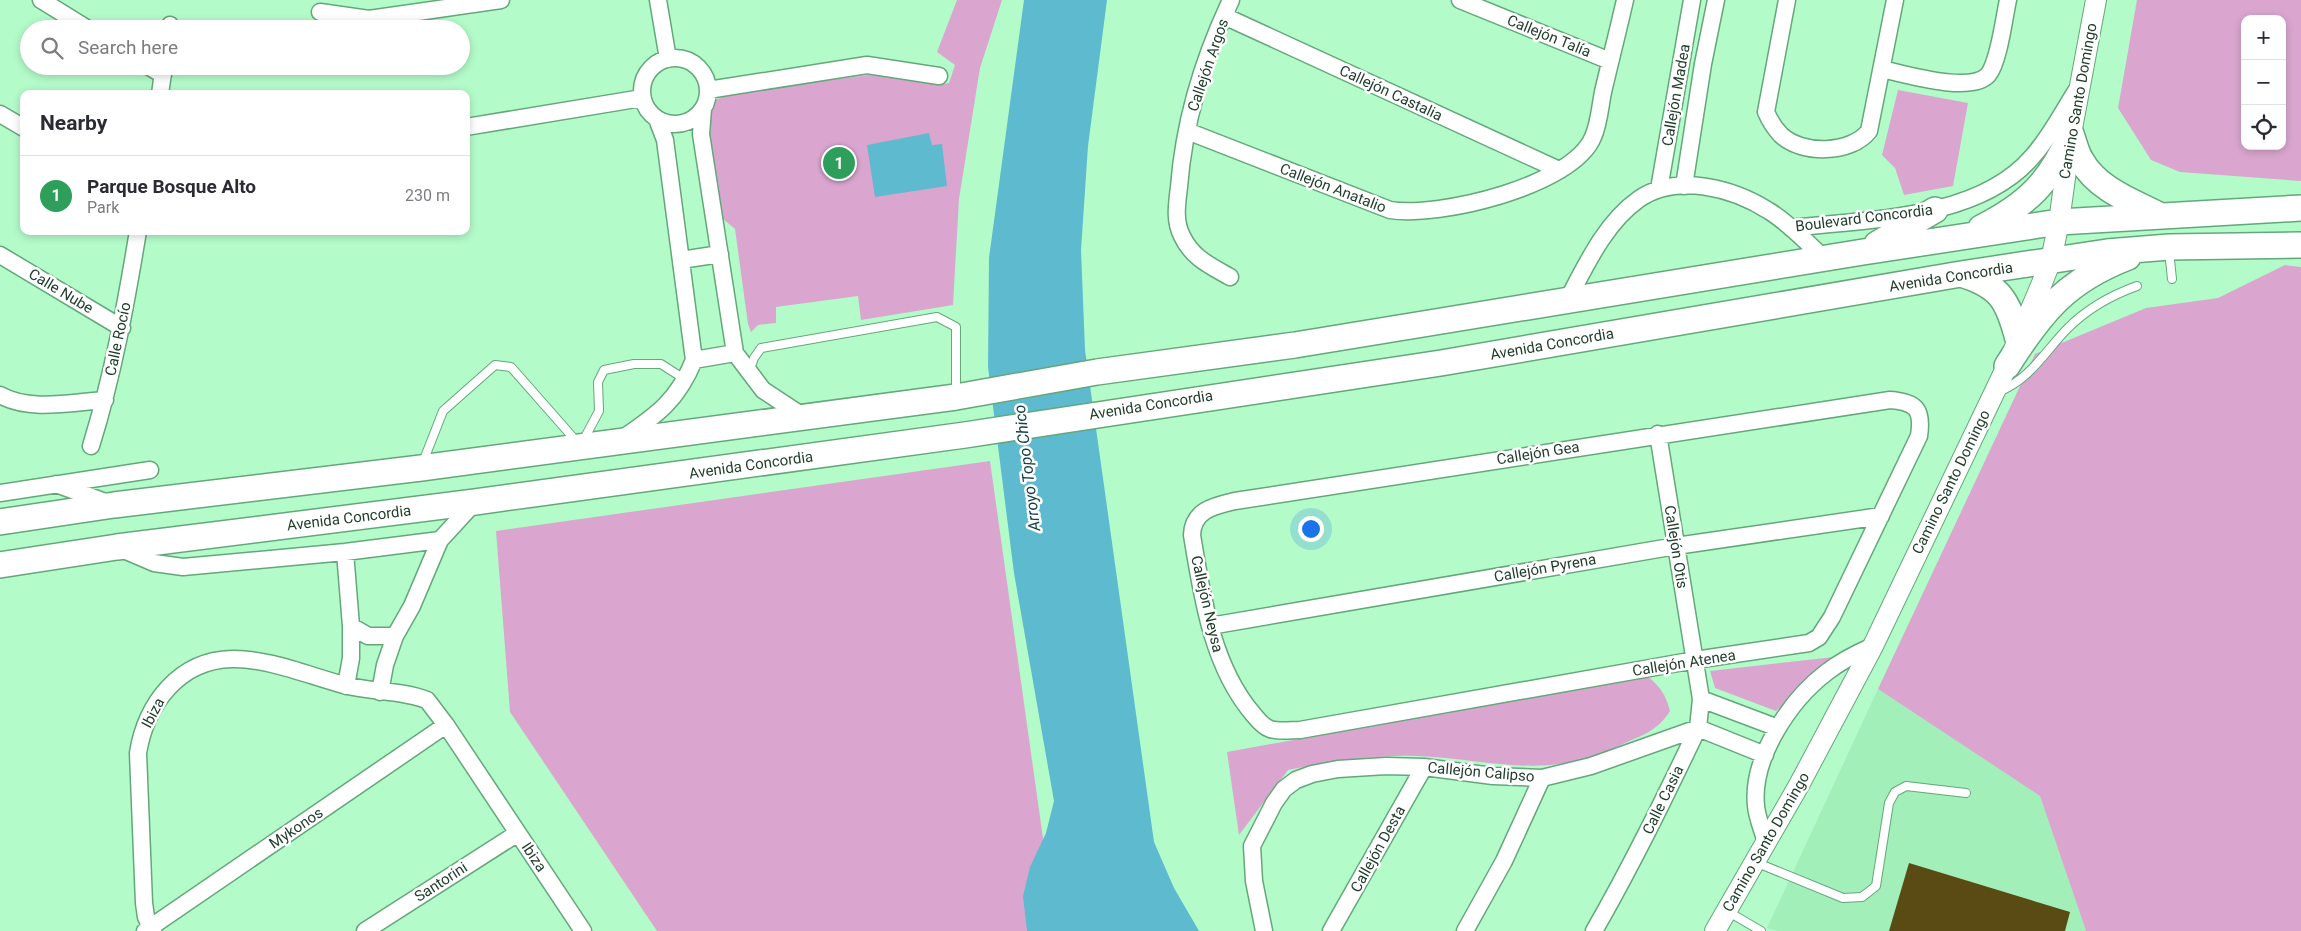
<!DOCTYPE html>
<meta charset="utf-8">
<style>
body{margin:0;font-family:Roboto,sans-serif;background:#f7f7f7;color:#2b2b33}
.controls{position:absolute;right:15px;top:15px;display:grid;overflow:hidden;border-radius:10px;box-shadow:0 2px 8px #0003}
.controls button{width:45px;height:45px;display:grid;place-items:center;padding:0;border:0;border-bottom:1px solid #e1e1e2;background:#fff;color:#2b2b33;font:25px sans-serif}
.you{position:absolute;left:1310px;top:528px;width:18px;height:18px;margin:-12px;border:4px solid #fff;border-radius:50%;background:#1a73e8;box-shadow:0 0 0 8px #1a73e833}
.badge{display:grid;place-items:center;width:32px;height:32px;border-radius:50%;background:#1a73e8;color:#fff;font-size:16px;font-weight:700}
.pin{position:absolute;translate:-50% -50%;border:2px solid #fff;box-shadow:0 1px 5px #0006}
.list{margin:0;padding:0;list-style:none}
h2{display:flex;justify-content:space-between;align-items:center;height:65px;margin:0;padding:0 20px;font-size:21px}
h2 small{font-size:16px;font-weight:400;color:#7c7c81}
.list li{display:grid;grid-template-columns:32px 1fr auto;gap:15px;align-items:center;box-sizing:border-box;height:80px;padding:0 20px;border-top:1px solid #e1e1e2}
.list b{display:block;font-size:19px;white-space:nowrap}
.list p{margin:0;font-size:16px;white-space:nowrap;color:#7c7c81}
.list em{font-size:16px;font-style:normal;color:#7c7c81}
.icon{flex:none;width:28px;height:28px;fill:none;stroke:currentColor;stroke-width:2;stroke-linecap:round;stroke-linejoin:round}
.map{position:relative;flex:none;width:2301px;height:931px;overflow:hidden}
.search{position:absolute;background:#fff;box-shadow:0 2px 8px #0003;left:20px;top:20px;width:450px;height:55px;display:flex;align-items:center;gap:12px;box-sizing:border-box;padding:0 18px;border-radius:28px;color:#7c7c81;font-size:19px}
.panel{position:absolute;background:#fff;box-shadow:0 2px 8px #0003;left:20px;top:90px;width:450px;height:145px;border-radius:10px}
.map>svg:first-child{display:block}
</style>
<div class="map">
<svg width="2301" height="931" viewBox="0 0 2301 931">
<rect width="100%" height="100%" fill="#b4fbca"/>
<path fill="#a2efba" d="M 1878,689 L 2040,796 L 2086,931 L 1779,931 L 1767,928 Z"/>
<path fill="#daa6cf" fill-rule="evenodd" d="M 957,0 L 1002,0 L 980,68 L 959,199 L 953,305 L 861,320 L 858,296 L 776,307 L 776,323 L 758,325 L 751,332 L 748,324 L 735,229 L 722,218 L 708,126 L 709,110 L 716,100 L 728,94 L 868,75 L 921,78 L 935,85 L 949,83 L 955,65 L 937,52 Z
M 2137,0 L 2301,0 L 2301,181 L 2180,172 L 2151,160 L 2118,108 ZM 2245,19 L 2282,19 L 2282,146 L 2245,146 Z
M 1898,90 L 1968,103 L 1953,186 L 1904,195 L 1895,168 L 1882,155 Z
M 2285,265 L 2301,267 L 2301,931 L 2086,931 L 2040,796 L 1878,689 L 2035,354 L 2146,308 L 2218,298 Z
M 990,461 L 1056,931 L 657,931 L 510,712 L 496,531 Z
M 1834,657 L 1776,711 L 1715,688 L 1710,671 Z
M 1647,676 C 1660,686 1666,695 1670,711 C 1658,730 1645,734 1625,743 C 1604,753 1583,761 1560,764 C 1507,771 1451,754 1397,756 C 1360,757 1324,762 1288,770 L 1239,835 L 1227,752 Z"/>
<path fill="#5dbacf" d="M 1024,0 L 1107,0 L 1088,146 L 1081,250 L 1085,350 L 1154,842 L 1174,888 L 1199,931 L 1027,931 L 1023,896 L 1030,867 L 1046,833 L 1054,801 L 1014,573 L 988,367 L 989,258 Z
M 929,133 L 932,145 L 942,144 L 947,186 L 875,197 L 867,145 Z"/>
<path fill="#594b13" d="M 1909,863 L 2070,912 L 2065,931 L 1889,931 Z"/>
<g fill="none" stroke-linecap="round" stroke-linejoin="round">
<defs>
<path id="service" d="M 2169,251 L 2172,279
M 749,372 L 754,358 L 761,348 L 937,317 L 956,327 L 956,394
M 1998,392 C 2031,379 2045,351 2068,328 C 2088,308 2112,295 2137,286
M 583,441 L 599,411 L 598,382 L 604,370 L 634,364 L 661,364 L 686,380
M 423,462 L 443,411 L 495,365 L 511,367 L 577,442
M 1755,862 L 1843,898 L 1862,897 L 1876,886 L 1889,803 L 1895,792 L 1906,786 L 1966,793
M 1727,911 L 1761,931"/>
<path id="minor" d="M 41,0 L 88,29
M 658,0 L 668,59
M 1460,0 L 1610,61
M 1787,0 L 1766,112 C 1770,121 1774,128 1781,135 C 1802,155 1851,154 1869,131 L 1895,0
M 320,12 L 369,19 L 501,0
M 1224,16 L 1559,170
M 169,29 L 170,25
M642 91a33 33 0 1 1 66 0a33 33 0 1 1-66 0Z
M 148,66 L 163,75
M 1882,69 C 1905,74 1970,94 1988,75 C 1999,62 2004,18 2008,0
M 708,90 L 867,65 L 939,76
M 160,94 L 164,66
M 703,109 L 701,134 L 735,353 L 763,390 L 804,417
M 0,114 L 24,128
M 466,127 L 642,98
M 1187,131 L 1390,210 C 1438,218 1573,186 1593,137 C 1599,124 1600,107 1603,92 C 1610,62 1618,31 1625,0
M 1684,186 L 1703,64 L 1716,0
M 1659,189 L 1692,0
M 1791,228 C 1867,219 1978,220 2032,157 C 2050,137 2062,113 2076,91
M 0,255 L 122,328
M 681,260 L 720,254
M 1230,277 C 1211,266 1192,258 1182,236 C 1174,221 1177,204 1179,187 C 1184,123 1203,59 1231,0
M 1567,301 C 1586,265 1605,223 1639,199 C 1677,173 1733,188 1769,211 C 1789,223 1806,242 1824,258
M 694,360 L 735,353
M 0,395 C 29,412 73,402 105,400
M 1890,400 C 1916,402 1923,409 1919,436 L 1832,617 L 1819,637 L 1809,643 L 1695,660 L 1300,730 C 1291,730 1279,732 1270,729 C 1264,727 1257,719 1253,714 C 1212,666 1202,596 1192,535 C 1193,510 1214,506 1235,501 Z
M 623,438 C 657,415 678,400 694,360 L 665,140 L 657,119
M 91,446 C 113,375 126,304 138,231
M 56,484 L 108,503
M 0,493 L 150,470
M 119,548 L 154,563 L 183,567 L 345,552 L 440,540
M 345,552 L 351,626 L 368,636 L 395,636 L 412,606 L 440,540 L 475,502
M 1210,626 L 1676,546 L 1881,516
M 346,686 L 351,658 L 351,626
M 380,692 L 385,665 L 395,636
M 1701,699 L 1778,728
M 1766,843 C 1763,831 1757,818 1756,806 C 1751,758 1790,700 1827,672 C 1841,661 1857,653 1873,646
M 145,931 L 446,725
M 153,931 L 146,917 L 144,903 L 138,753 C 146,704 179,660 232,659 C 267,658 310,676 344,685 C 370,692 401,690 427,700 L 446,725 L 583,931
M 365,931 L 518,833
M 1264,931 L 1254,881 L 1252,846 L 1274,803 L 1284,789 L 1296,780 L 1312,774 L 1338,769 L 1386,766 L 1424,767 L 1493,776 L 1542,778 L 1591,766 L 1698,728 L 1765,755
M 1331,931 L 1424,767
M 1465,931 L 1504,861 L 1542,778
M 1594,931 C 1632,865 1665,797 1698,728 L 1701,699 L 1658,434"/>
<path id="tertiary" d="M 1715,931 L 1799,785 L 1873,646 L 2007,366 L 2042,283 L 2051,260 L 2059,222 L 2071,134 L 2096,0"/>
<path id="primary" d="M 2071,134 C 2074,142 2076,152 2081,160 C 2097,189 2131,201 2159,215
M 1981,228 C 2028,204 2050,182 2071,134
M 1877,244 L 1935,210
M 1961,274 C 2001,286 2008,301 2018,339
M 2007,366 C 2042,311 2066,281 2128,257
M 0,522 L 114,505 L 421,468 L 956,397 L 1097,372 L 1295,345 L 1863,252 L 2059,222 L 2301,208
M 0,565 L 117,547 L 475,502 L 965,435 L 1441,363 L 1961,274 L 2107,252 L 2169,247 L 2301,245"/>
</defs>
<use href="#service" stroke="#64a77b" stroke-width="10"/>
<use href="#minor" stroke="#64a77b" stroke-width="19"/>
<use href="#tertiary" stroke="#64a77b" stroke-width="22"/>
<use href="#primary" stroke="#64a77b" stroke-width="28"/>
<use href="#service" stroke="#fff" stroke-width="8"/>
<use href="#minor" stroke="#fff" stroke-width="16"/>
<use href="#tertiary" stroke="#fff" stroke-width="20"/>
<use href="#primary" stroke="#fff" stroke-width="25"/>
</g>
<g text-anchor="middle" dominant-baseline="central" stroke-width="5" stroke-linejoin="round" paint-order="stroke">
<g font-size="15" fill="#223f2c" stroke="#fff">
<text transform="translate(1549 36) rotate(22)">Callejón Talía</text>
<text transform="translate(1208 65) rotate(-71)">Callejón Argos</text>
<text transform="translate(1391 93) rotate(25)">Callejón Castalia</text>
<text transform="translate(1676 95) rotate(-80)">Callejón Madea</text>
<text transform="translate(2078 101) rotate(-80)">Camino Santo Domingo</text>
<text transform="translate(1333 188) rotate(21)">Callejón Anatalio</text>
<text transform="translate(1864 218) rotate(-7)">Boulevard Concordia</text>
<text transform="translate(1951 277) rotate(-9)">Avenida Concordia</text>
<text transform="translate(61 291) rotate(31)">Calle Nube</text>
<text transform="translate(118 339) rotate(-78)">Calle Rocío</text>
<text transform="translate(1552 344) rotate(-10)">Avenida Concordia</text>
<text transform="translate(1151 405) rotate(-9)">Avenida Concordia</text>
<text transform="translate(1538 453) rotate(-9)">Callejón Gea</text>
<text transform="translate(751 465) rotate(-8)">Avenida Concordia</text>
<text transform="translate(1951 482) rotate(-64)">Camino Santo Domingo</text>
<text transform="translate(349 518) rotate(-7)">Avenida Concordia</text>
<text transform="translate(1676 547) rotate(81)">Callejón Otis</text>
<text transform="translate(1545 568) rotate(-10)">Callejón Pyrena</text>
<text transform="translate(1207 604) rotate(77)">Callejón Neysa</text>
<text transform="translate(1684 663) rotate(-9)">Callejón Atenea</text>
<text transform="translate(153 713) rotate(-62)">Ibiza</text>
<text transform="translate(1481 772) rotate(5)">Callejón Calipso</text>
<text transform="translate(1663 800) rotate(-64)">Calle Casia</text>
<text transform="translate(296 828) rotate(-34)">Mykonos</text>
<text transform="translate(1766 842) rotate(-60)">Camino Santo Domingo</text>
<text transform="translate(1378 849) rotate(-61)">Callejón Desta</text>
<text transform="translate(534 857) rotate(56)">Ibiza</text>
<text transform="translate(441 882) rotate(-33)">Santorini</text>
</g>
<g font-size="16" font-style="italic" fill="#154049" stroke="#fff">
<text transform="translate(1027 468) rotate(-97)">Arroyo Topo Chico</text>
</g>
</g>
</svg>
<div class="controls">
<button>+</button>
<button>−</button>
<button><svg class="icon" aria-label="locate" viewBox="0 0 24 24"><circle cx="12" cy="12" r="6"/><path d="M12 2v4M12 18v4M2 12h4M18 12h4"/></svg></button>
</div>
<div class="you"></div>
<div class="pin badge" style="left:839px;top:163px;background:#2e9e5b">1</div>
<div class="search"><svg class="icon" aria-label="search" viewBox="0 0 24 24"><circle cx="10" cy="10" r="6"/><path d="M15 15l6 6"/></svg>Search here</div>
<section class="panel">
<h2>Nearby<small></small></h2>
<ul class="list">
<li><span class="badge" style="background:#2e9e5b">1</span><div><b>Parque Bosque Alto</b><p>Park</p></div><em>230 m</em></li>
</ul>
</section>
</div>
